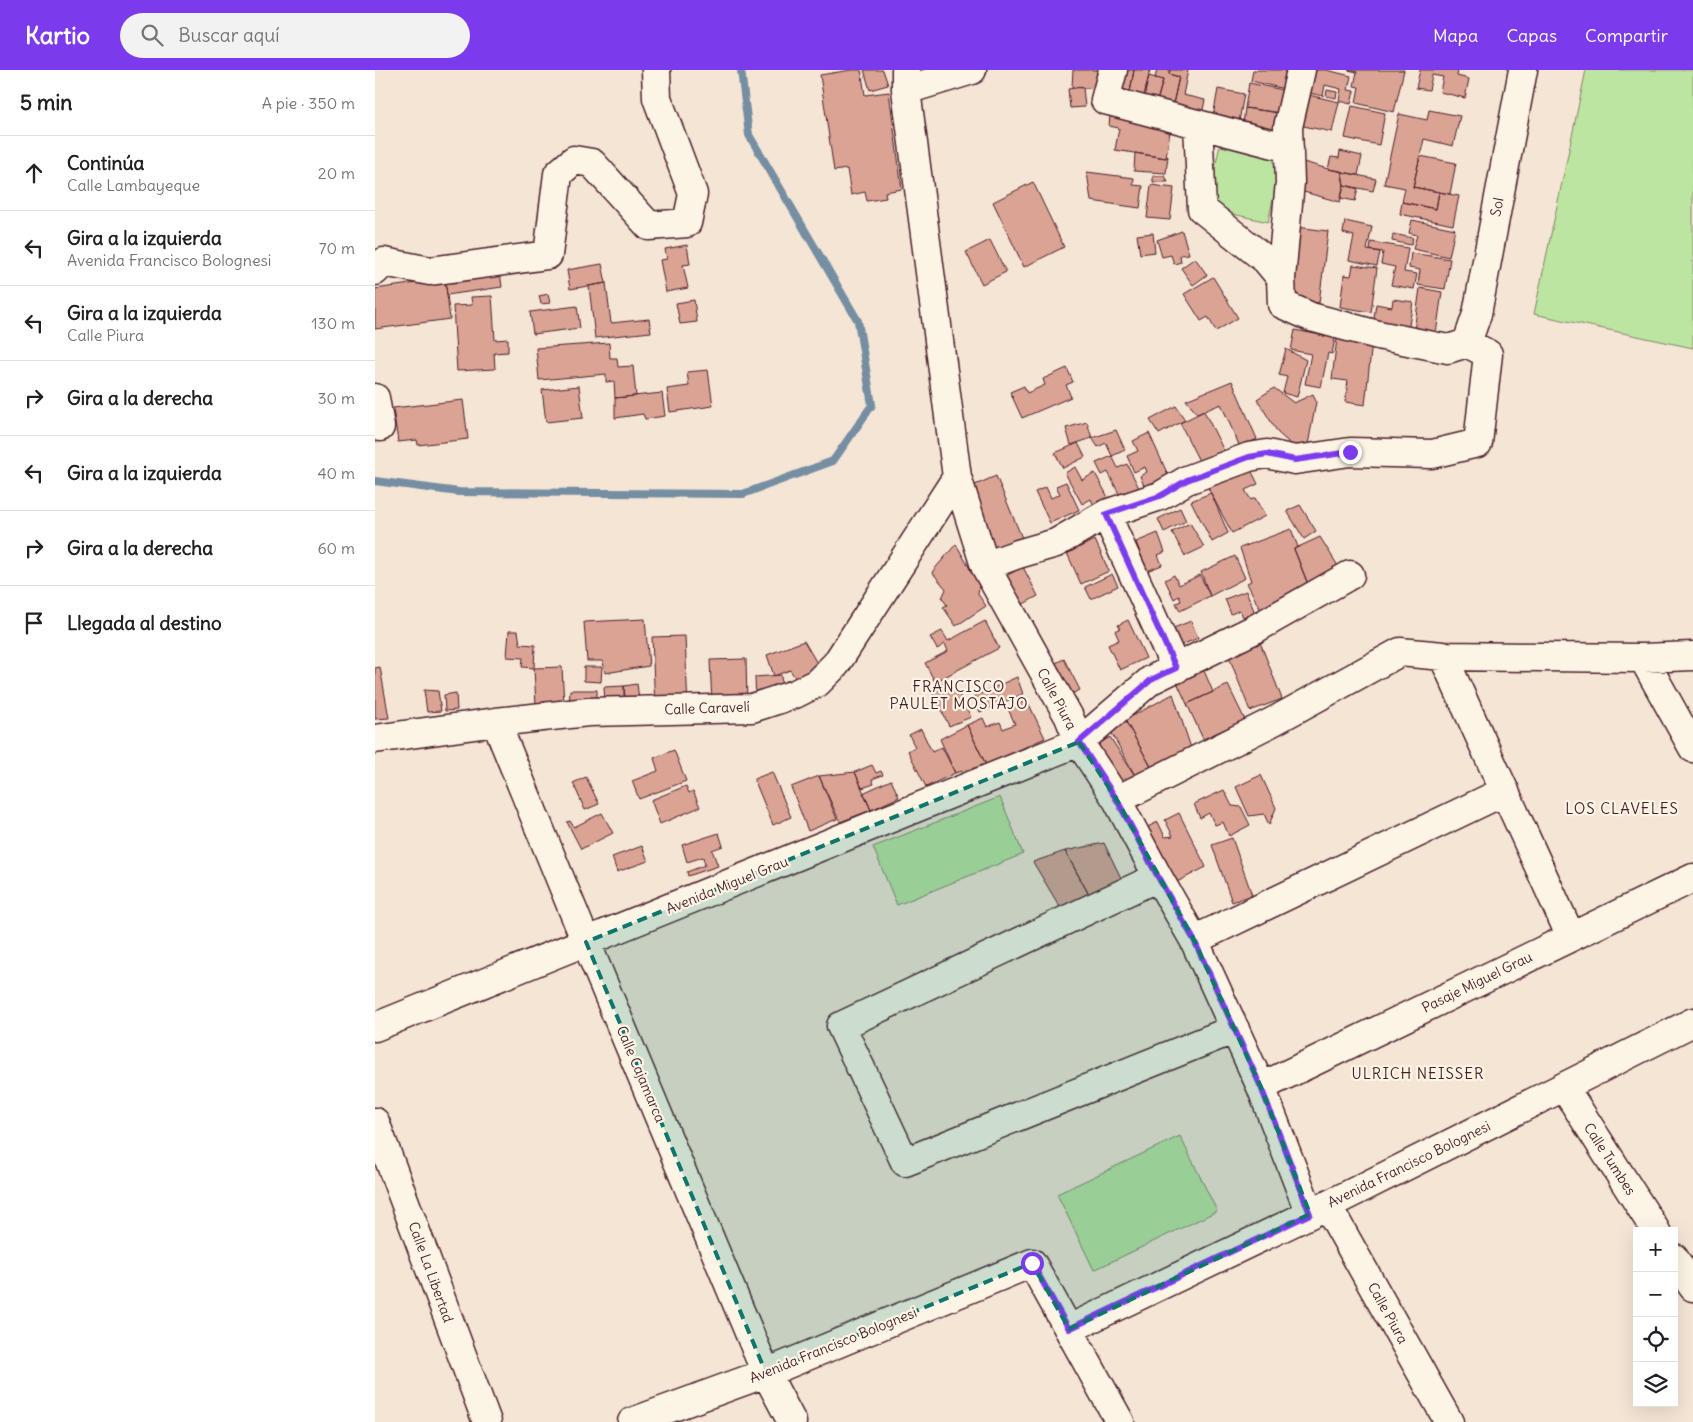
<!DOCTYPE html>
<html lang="es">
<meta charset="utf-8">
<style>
body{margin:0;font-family:Delius,sans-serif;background:#f2f2f2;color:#202124}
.controls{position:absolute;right:15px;bottom:15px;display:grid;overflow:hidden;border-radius:0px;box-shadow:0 5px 20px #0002}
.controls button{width:45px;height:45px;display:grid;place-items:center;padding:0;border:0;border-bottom:1px solid #e0e0e0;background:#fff;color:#202124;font:25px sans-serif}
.stop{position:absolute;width:15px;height:15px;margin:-11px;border:4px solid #7c3aed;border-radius:50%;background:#fff}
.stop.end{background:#7c3aed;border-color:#fff;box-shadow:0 1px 5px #0008}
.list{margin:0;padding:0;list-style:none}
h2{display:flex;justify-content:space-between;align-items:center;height:65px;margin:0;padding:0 20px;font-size:21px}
h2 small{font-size:16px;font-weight:400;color:#757577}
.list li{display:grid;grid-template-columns:32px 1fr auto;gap:15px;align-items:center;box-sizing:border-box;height:75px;padding:0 20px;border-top:1px solid #e0e0e0}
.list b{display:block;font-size:19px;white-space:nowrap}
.list p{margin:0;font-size:16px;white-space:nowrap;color:#757577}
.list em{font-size:16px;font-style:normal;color:#757577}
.icon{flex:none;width:28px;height:28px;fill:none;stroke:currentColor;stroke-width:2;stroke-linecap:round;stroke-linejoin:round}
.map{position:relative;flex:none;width:1318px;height:1352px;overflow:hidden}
header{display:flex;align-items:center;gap:30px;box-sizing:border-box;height:70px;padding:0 25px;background:#7c3aed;color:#fff}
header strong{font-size:24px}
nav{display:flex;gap:28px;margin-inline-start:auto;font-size:18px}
.search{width:350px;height:45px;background:#f2f2f2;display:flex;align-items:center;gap:12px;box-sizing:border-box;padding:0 18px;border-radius:28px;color:#757577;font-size:19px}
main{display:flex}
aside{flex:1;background:#fff}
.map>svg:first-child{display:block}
</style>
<header>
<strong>Kartio</strong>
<div class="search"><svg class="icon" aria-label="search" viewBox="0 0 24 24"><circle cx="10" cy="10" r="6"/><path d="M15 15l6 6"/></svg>Buscar aquí</div>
<nav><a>Mapa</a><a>Capas</a><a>Compartir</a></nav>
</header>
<main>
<aside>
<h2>5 min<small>A pie · 350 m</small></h2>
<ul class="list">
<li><svg class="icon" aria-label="ahead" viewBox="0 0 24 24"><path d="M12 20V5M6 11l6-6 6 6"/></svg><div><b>Continúa</b><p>Calle Lambayeque</p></div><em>20 m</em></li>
<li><svg class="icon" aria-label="left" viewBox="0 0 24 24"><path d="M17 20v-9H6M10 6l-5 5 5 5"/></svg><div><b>Gira a la izquierda</b><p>Avenida Francisco Bolognesi</p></div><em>70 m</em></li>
<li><svg class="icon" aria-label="left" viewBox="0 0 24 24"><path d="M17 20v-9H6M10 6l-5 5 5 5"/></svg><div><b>Gira a la izquierda</b><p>Calle Piura</p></div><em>130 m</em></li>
<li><svg class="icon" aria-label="right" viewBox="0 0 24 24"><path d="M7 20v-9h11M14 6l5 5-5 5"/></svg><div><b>Gira a la derecha</b></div><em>30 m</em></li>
<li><svg class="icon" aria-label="left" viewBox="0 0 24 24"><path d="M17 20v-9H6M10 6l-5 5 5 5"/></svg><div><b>Gira a la izquierda</b></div><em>40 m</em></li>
<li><svg class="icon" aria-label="right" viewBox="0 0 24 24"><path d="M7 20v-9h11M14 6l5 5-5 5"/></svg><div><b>Gira a la derecha</b></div><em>60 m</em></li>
<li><svg class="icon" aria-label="arrive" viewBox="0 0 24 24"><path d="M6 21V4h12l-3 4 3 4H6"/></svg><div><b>Llegada al destino</b></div></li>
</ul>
</aside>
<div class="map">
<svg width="1318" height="1352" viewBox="0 0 1318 1352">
<rect width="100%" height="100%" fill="#f5e5d5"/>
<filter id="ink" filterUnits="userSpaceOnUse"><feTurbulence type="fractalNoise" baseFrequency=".02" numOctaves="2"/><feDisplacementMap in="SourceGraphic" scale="10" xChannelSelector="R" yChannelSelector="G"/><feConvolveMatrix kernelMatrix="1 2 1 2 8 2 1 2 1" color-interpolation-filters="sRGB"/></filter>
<g filter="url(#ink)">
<path fill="#bce5a1" stroke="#838266" d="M 1211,0 L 1318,0 L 1318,278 L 1159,244 Z
M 847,66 L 909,79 L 893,152 L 831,138 Z
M 625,727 L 648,784 L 522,835 L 498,777 Z
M 805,1066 L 842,1141 L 719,1200 L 682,1124 Z"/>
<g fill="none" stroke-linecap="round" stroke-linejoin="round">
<path stroke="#748ea2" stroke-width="8" d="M 0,411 L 84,422 L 368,424 L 458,391 L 497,335 L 483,251 L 374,65 L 366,0"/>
</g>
<path fill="#dba394" stroke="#4a1f2b" d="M 476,0 L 486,0 L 490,25 L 514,22 L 527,119 L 510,122 L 511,128 L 492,131 L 490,122 L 476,125 L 472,99 L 459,101 L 445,5 Z
M 489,0 L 508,0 L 513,15 L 495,20 Z
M 698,0 L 722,0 L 721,19 L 697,17 Z
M 743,0 L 759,0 L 753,33 L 737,30 Z
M 759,0 L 775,0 L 767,35 L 753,33 Z
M 782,0 L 795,0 L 794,4 L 804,7 L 796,43 L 780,38 L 788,10 L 780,8 Z
M 795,0 L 813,0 L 808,25 L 830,30 L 826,49 L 796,43 L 804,7 L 794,4 Z
M 878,0 L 914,0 L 910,19 L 876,11 Z
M 940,0 L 951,0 L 976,6 L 973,20 L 979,21 L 976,34 L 964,31 L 966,19 L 950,15 L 948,26 L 930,22 L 938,9 Z
M 973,0 L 1029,0 L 1019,42 L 981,33 L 984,17 L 979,16 L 982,2 Z
M 1045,0 L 1083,0 L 1082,6 L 1094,9 L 1090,28 L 1065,22 L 1068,7 L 1057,5 L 1054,20 L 1041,18 Z
M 774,6 L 788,10 L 780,38 L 767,35 Z
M 874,13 L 908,20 L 905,43 L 870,38 Z
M 708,17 L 710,37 L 695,38 L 693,19 Z
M 843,19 L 869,24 L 863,57 L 837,52 Z
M 952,20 L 962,22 L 961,28 L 951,26 Z
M 925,23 L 964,32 L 957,62 L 919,54 Z
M 977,36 L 1010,43 L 1004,75 L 970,68 Z
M 870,38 L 905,43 L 901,67 L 867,62 Z
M 1054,40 L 1085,46 L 1078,76 L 1049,69 L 1038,117 L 1064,122 L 1061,139 L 1027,132 L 1030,118 L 1009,114 L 1024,44 L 1052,50 Z
M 735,45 L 796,54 L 791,88 L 740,80 L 744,58 L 734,56 Z
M 965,81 L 987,86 L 983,105 L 953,99 L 956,87 L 964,88 Z
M 760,83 L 791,88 L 793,86 L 791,103 L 759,101 Z
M 1045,86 L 1081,93 L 1075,124 L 1038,117 Z
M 925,91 L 953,99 L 966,101 L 969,115 L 965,132 L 918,119 Z
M 712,102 L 759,108 L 758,115 L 768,116 L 765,138 L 716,131 Z
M 967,102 L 1001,109 L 998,121 L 969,115 Z
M 778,106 L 790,106 L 793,112 L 778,112 Z
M 658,112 L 689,177 L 649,197 L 618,132 Z
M 776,115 L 799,118 L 795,150 L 772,148 Z
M 969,115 L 983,119 L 980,131 L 965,128 Z
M 1064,122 L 1084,126 L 1078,155 L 1025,144 L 1027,132 L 1061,139 Z
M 1037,150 L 1080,159 L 1074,187 L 1038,179 L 1042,165 L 1034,163 Z
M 970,151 L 997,157 L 992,180 L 1005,182 L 1002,196 L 974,190 L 979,166 L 968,163 Z
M 922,157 L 953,161 L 944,233 L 913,230 Z
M 807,161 L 814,184 L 805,185 L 806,192 L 799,194 L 796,185 L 787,187 L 782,170 Z
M 778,163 L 780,182 L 765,184 L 762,165 Z
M 1018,164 L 1038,168 L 1036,175 L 1017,171 Z
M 615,170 L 631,202 L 607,214 L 591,182 Z
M 996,172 L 1033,178 L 1029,202 L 1042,204 L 1039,219 L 1016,215 L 1020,197 L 1006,194 L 1008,182 L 995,180 Z
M 312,175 L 315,194 L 308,195 L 313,218 L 291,222 L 285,190 L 292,189 L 290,179 Z
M 1036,183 L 1075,189 L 1070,219 L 1043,215 L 1045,200 L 1034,198 Z
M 820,188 L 832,205 L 818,215 L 806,198 Z
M 227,194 L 231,213 L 195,219 L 192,200 Z
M 978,195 L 1002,198 L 996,242 L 965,237 L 969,205 L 976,206 Z
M 125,202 L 127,217 L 72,225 L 70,209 Z
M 838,207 L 863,248 L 841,261 L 833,247 L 826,251 L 809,224 Z
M 70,209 L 75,249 L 0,259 L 0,219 Z
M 231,213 L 236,253 L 274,249 L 276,262 L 220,268 L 214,216 Z
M 1045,218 L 1067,222 L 1061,264 L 1039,261 Z
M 173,224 L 175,233 L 166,234 L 164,226 Z
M 117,226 L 120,270 L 133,269 L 133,282 L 119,283 L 120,299 L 82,301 L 78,236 L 97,235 L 96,227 Z
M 1018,229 L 1038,232 L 1033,261 L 998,255 L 1001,234 L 1017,237 Z
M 319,230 L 322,252 L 305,254 L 301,233 Z
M 202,236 L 205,258 L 158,264 L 155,242 Z
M 920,260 L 960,268 L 957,284 L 953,283 L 946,317 L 930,314 L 936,284 L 916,280 Z
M 962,268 L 997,272 L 990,335 L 970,332 L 973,311 L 957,309 Z
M 234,273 L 235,288 L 242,288 L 243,297 L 258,296 L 261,326 L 240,328 L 239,311 L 231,312 L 231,304 L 164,310 L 161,278 Z
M 911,279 L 931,290 L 922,327 L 908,323 L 912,307 L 904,305 Z
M 692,298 L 698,312 L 691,315 L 696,327 L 647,348 L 635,322 L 649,316 L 652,323 L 670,315 L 668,309 Z
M 333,300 L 338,336 L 295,342 L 292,319 L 314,316 L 312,302 Z
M 857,311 L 882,369 L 865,377 L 846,334 L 822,344 L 811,330 Z
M 204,316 L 208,348 L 171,352 L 167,320 Z
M 899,318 L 919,333 L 938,324 L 941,332 L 932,380 L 919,377 L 903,363 L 882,329 Z
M 287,323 L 290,346 L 270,349 L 268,344 L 240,348 L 240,328 Z
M 88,330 L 93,369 L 43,375 L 42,370 L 23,372 L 18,338 Z
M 801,336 L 810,350 L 784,364 L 775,350 Z
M 829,341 L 849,381 L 825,393 L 805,353 Z
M 712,352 L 717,368 L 696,375 L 691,358 Z
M 741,360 L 750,380 L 737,386 L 731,373 L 723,377 L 717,368 Z
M 774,363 L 794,407 L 770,418 L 765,406 L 772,402 L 770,397 L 759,402 L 752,386 L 763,381 L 758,371 Z
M 703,373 L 710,387 L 688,398 L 680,383 Z
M 737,386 L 743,398 L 752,394 L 765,420 L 746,428 L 733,402 L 727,405 L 721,393 Z
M 874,396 L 883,414 L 870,420 L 876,430 L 880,428 L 890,446 L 857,463 L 833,418 Z
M 700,397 L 707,410 L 720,403 L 735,431 L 720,438 L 716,429 L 707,434 L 690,403 Z
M 621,406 L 647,468 L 619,480 L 593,418 Z
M 691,412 L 704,440 L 675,453 L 660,422 L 671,417 L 676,428 L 685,424 L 681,416 Z
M 836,423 L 853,463 L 837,472 L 816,431 Z
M 925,435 L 941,461 L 929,469 L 912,441 Z
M 805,438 L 811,451 L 789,462 L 783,449 Z
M 815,453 L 829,477 L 810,486 L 797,462 Z
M 916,459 L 923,477 L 919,479 L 934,517 L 886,541 L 872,513 L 876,511 L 865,478 Z
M 783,463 L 790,482 L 783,485 L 787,495 L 772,501 L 761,472 Z
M 945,467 L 963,496 L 934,517 L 919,479 Z
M 720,470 L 734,501 L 706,514 L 692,483 Z
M 581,474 L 604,515 L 603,524 L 611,536 L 581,556 L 568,537 L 572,535 L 567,528 L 571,519 L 557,502 Z
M 860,486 L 870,508 L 835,526 L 826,502 Z
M 648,497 L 663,526 L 641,538 L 625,509 Z
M 737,504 L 743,516 L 716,529 L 710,517 Z
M 799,505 L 804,515 L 825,505 L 835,526 L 805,541 L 801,533 L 806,531 L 804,526 L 799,529 L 790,510 Z
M 871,521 L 880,543 L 868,547 L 865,540 L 856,544 L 850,529 Z
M 270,549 L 274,596 L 230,603 L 228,591 L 212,591 L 209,552 Z
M 753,550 L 771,588 L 745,600 L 733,575 L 744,570 L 740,561 L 745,558 L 743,555 Z
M 610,551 L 624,578 L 560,612 L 550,593 L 573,581 L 570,574 L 562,579 L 555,567 L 567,561 L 573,571 Z
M 816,551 L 823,568 L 795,580 L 796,559 Z
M 134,561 L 143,561 L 145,574 L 160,575 L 159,598 L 147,597 L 148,588 L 132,587 Z
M 310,566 L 313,638 L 280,640 L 277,567 Z
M 429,571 L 450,607 L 428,619 L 415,600 L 399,606 L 392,585 Z
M 885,572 L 907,629 L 875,641 L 853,584 Z
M 371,589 L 372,633 L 337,634 L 335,590 Z
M 689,589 L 705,620 L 688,628 L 672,597 Z
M 827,596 L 838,622 L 812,634 L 800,608 Z
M 5,597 L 14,648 L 0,649 L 0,598 Z
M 187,597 L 189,635 L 161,636 L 159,598 Z
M 209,597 L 227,597 L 226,612 L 209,611 Z
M 406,605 L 407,617 L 392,618 L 393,630 L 381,631 L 380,607 Z
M 642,607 L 648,624 L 605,642 L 598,627 Z
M 575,608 L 596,647 L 574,656 L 556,619 Z
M 262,614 L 265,637 L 251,638 L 249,616 Z
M 853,615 L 870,650 L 828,669 L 812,634 Z
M 249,616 L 249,632 L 230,633 L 229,617 Z
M 49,620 L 63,621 L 66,641 L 52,642 Z
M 195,620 L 222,620 L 222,639 L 194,639 Z
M 81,623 L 82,640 L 70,641 L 69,625 Z
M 798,624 L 817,681 L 779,702 L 750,650 Z
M 652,630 L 670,668 L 611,695 L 592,655 L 608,648 L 612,657 L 625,652 L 628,659 L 640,654 L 633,639 Z
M 750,650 L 779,702 L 762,709 L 735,660 Z
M 592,655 L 611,695 L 580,703 L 565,669 Z
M 546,659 L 557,682 L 567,677 L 580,703 L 551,717 L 533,681 L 540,677 L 534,665 Z
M 735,667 L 762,709 L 742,722 L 714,680 Z
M 299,680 L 311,711 L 264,729 L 257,711 L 283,701 L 279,688 Z
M 497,695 L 501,703 L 506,701 L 508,705 L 497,709 L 499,714 L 487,718 L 480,702 Z
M 397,702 L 416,747 L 398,755 L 379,709 Z
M 480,702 L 496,740 L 465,752 L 444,706 Z
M 886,705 L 901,738 L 894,755 L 889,744 L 874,746 L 861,717 Z
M 444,706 L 462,749 L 433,761 L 416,717 Z
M 211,707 L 224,734 L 210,740 L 198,713 Z
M 516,710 L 524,727 L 496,740 L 488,723 Z
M 311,716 L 314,723 L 318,721 L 325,737 L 285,754 L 276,730 Z
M 849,720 L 857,736 L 866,737 L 875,755 L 854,766 L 848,752 L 840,755 L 834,743 L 825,748 L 819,734 Z
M 227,743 L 238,763 L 206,779 L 192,752 L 195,751 L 199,757 Z
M 804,743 L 831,797 L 794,816 L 766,760 L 783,752 L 790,767 L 798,766 L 790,750 Z
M 344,763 L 348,776 L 337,780 L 343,796 L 313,806 L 312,802 L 330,795 L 328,787 L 312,792 L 307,775 Z
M 857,768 L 877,825 L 857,832 L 837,775 Z
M 729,773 L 750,816 L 718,832 L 690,781 Z
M 267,776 L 273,791 L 242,802 L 237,787 Z
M 690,781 L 718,832 L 689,844 L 658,792 Z"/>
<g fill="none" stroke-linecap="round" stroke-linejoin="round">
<defs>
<path id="minor" d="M 531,0 L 531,20 L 582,407 L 610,496 L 694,647 L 704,672 L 742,730 L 783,807 L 819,870 L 886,1017 L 935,1144
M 738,0 L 730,30 L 914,78
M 531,20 L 597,0
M 823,54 L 827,139 L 891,190 L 906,208
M 0,201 L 9,192 L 55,201 L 173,185 L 183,104 L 199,90 L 217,93 L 274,156 L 312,153 L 318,124 L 282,28 L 281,0
M 1092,273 L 1102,244 L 1148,0
M 0,328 L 5,357
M 731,444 L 801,599
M 610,496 L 643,484 L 681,473 L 731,444 L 785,426 L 812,410 L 874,387 L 892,384 L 920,390 L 975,382 L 1057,384 L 1103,373 L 1113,284 L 1092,273 L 1073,279 L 1003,265 L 936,247 L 907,234 L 906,208 L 915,112 L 913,57 L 926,0
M 1068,586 L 1196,867
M 1268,588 L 1318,678
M 121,652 L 211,872 L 391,1303 L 417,1352
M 0,669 L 121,652 L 213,642 L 377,638 L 420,624 L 442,613 L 461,594 L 582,407
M 742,730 L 899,651 L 1025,582 L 1068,586 L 1268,588 L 1318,586
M 783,807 L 466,956 L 530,1092 L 860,959
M 819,870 L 1130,721
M 0,957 L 704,672 L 776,610 L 880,559 L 975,505
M 886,1017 L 1318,808
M 1189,1017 L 1281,1161
M 0,1052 L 112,1352
M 952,1135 L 1074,1352
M 1299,1188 L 1318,1217
M 694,1259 L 935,1144 L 1318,952
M 257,1352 L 391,1303 L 657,1193 L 745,1352"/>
</defs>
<use href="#minor" stroke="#4a1f2b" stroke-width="31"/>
<use href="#minor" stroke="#fcf5e5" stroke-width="28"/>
</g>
</g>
<g fill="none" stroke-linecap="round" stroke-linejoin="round" filter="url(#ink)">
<path stroke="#7c3aed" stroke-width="6" d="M 657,1193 L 694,1259 L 935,1144 L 886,1017 L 819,870 L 783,807 L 742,730 L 704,672 L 776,610 L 801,598 L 731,444 L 785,426 L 812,410 L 874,387 L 892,384 L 920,390 L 975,382"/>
</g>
<path fill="#0f766e" fill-opacity="0.2" stroke="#0f766e" stroke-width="4" stroke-dasharray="10 6" stroke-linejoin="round" d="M 704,672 L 742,730 L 819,870 L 886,1017 L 935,1144 L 694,1259 L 657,1193 L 391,1303 L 211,872 Z"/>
<g text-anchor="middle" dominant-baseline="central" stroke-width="4.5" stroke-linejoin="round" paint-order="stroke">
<g font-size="14" fill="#4a1f2b" stroke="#fcf5e5">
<text transform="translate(1122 137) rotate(-79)">Sol</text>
<text transform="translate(682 629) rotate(62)">Calle Piura</text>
<text transform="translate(332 638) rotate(-2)">Calle Caravelí</text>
<text transform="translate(352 815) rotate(-22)">Avenida Miguel Grau</text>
<text transform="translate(1102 912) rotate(-26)">Pasaje Miguel Grau</text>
<text transform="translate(266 1004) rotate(67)">Calle Cajamarca</text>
<text transform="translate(1235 1089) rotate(57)">Calle Tumbes</text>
<text transform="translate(1034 1094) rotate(-26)">Avenida Francisco Bolognesi</text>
<text transform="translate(56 1202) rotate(70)">Calle La Libertad</text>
<text transform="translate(1013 1243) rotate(61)">Calle Piura</text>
<text transform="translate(458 1275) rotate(-22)">Avenida Francisco Bolognesi</text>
</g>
<g font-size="15" letter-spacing="1" fill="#4a1f2b" stroke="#fcf5e5">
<text x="584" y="616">FRANCISCO<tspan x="584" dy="17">PAULET MOSTAJO</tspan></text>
<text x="1247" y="738">LOS CLAVELES</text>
<text x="1043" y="1003">ULRICH NEISSER</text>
</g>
</g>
</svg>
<div class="controls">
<button>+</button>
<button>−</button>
<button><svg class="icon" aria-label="locate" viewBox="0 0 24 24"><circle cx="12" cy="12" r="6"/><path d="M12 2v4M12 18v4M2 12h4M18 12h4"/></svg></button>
<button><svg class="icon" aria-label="layers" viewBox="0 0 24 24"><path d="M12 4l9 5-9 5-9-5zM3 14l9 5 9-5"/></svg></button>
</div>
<div class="stop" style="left:657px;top:1193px"></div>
<div class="stop end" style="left:975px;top:382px"></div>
</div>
</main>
